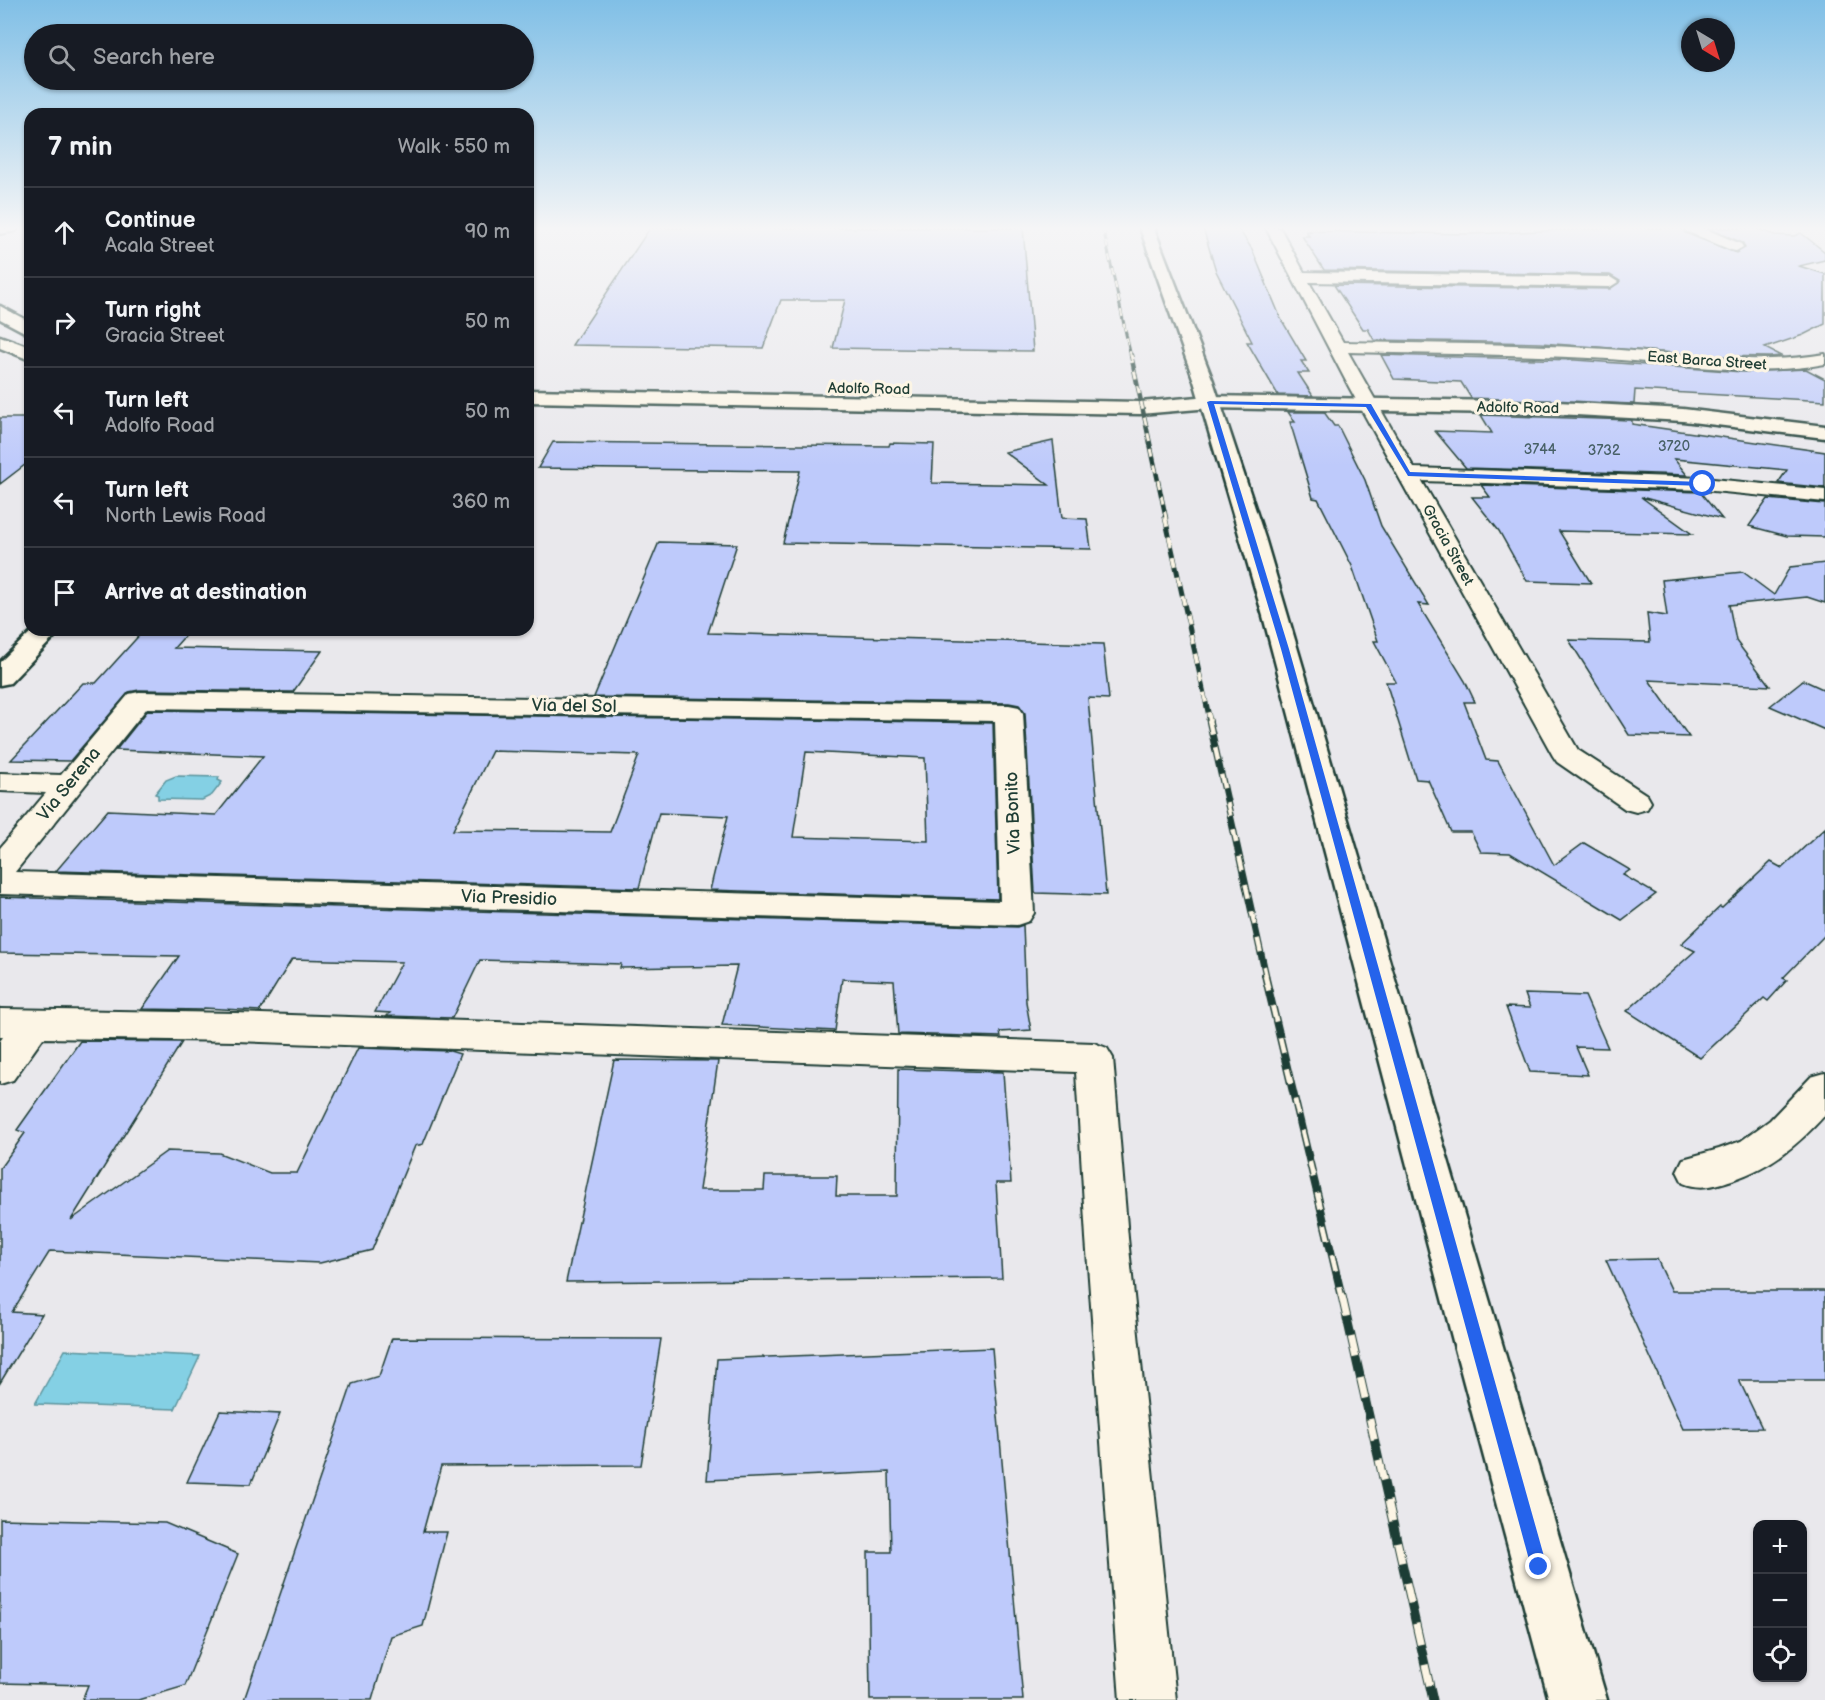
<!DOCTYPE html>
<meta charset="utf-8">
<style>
body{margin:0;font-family:"Balsamiq Sans",sans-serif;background:#242831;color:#f1f3f6}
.controls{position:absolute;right:18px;bottom:18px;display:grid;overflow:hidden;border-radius:12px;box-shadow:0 2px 4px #0004}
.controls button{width:54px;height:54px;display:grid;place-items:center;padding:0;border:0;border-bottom:2px solid #363941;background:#171b24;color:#f1f3f6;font:30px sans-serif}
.compass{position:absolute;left:1681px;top:18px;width:54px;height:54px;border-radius:50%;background:#171b24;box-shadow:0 2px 4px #0004;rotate:142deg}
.stop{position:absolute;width:18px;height:18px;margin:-14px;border:4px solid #2563eb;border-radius:50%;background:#fff}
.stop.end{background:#2563eb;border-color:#fff;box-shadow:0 2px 6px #0008}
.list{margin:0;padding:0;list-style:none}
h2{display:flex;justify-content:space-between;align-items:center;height:78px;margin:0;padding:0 24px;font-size:26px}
h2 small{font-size:20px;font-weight:400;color:#9ea1a6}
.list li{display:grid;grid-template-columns:39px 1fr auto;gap:18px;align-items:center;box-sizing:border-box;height:90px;padding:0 24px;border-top:2px solid #363941}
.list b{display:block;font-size:22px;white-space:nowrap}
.list p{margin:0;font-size:20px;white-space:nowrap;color:#9ea1a6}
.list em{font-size:20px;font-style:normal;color:#9ea1a6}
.icon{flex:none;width:33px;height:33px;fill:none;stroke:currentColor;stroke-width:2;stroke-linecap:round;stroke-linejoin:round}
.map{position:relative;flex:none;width:1825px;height:1700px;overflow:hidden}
.search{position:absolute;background:#171b24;box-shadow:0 2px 4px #0004;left:24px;top:24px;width:510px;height:66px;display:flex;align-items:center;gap:15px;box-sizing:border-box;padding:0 21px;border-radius:33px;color:#9ea1a6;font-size:22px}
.panel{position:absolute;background:#171b24;box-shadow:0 2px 4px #0004;left:24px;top:108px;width:510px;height:528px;border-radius:18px}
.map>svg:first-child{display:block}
</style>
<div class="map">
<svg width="1825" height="1700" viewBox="0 0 1825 1700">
<rect width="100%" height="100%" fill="#e9e8ec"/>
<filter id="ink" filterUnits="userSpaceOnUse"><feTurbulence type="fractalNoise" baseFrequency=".0167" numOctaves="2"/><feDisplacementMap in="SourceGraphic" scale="12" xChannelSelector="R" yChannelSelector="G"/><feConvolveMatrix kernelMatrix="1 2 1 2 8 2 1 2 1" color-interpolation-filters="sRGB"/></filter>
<g filter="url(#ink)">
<path fill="#84d0e4" stroke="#5c959e" stroke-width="1.5" d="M 176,776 L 219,777 L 218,780 L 222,782 L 212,795 L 202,800 L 158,799 L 158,795 L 155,794 L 166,780 Z
M 65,1350 L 200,1356 L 175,1409 L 35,1404 Z"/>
<path fill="#becafb" stroke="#1f3d34" stroke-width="1.5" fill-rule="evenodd" d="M 650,228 L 1023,228 L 1033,351 L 833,348 L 845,300 L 781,300 L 763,348 L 572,345 Z
M 1203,228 L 1238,228 L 1252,249 L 1281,319 L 1306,361 L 1301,361 L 1309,373 L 1298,373 L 1313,396 L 1278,395 L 1247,342 L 1252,342 L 1216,271 Z
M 1616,228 L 1682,228 L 1685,233 L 1736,253 L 1745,248 L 1743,243 L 1708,228 L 1754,228 L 1775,235 L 1794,236 L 1801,233 L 1825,252 L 1825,260 L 1799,266 L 1825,274 L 1825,324 L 1803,335 L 1765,348 L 1781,356 L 1770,357 L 1716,356 L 1541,343 L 1374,340 L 1368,329 L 1363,329 L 1334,285 L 1610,289 L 1620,281 L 1610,275 L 1324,270 L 1302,236 L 1309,236 L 1306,231 L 1470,234 Z
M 1381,355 L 1575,360 L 1743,372 L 1806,369 L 1825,379 L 1825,401 L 1635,390 L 1634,404 L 1471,398 L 1461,382 L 1394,379 Z
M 1288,412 L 1324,412 L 1334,426 L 1338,426 L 1365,480 L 1381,526 L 1429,605 L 1418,604 L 1465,681 L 1475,702 L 1464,702 L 1486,760 L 1498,761 L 1554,865 L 1584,843 L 1630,870 L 1623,875 L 1656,894 L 1622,920 L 1510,853 L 1481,852 L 1471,832 L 1451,832 L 1428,780 L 1416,779 L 1386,682 L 1396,682 L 1374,641 L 1378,641 L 1352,566 L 1318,499 L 1313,498 L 1290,422 L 1295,422 Z
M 1481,415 L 1632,420 L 1632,424 L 1825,452 L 1825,488 L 1778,483 L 1787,470 L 1674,459 L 1687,475 L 1466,468 L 1435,431 L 1492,433 Z
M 0,418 L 30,418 L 30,461 L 0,484 Z
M 1053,441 L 1062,518 L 1087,519 L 1091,549 L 783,543 L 800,471 L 538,468 L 553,442 L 889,446 L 890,443 L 934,444 L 932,483 L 1049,485 L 1005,452 Z
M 1481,485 L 1700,492 L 1722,519 L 1641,497 L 1692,534 L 1559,531 L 1591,583 L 1527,581 L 1499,531 L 1472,497 L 1490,497 Z
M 1768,499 L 1825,504 L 1825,537 L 1787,536 L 1749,526 Z
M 659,542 L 737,544 L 708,633 L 1103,644 L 1109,699 L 1088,698 L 1106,895 L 1035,893 L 1025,713 L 1019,705 L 1009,703 L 594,697 Z
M 1825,563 L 1825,603 L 1807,597 L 1729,605 L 1736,641 L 1770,686 L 1649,680 L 1689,737 L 1629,735 L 1569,640 L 1650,642 L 1647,613 L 1667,616 L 1662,580 L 1743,572 L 1774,595 L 1790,567 Z
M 144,630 L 190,630 L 174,648 L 322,651 L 293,692 L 139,690 L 129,692 L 70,761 L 11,760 L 83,683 L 96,683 Z
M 1803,680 L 1825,690 L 1825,730 L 1770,706 Z
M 148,710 L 993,723 L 998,899 L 710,890 L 728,816 L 659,813 L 639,888 L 56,871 L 108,810 L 216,815 L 263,756 L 116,750 ZM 492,751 L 639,755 L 610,832 L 453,830 ZM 806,752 L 925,758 L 928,841 L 793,837 Z
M 1825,828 L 1825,935 L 1783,978 L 1787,980 L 1768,1001 L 1764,998 L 1700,1058 L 1627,1011 L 1695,951 L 1681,944 L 1720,907 L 1722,908 L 1771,862 L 1782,868 Z
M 0,897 L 1017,927 L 1023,925 L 1026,1002 L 1031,1030 L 1000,1032 L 1001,1037 L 898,1034 L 894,981 L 842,979 L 835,1031 L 722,1025 L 737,966 L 620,968 L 621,964 L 480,960 L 452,1018 L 387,1016 L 390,1013 L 375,1012 L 402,962 L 292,959 L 260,1011 L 204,1008 L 202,1010 L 142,1009 L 179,956 L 0,953 Z
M 1525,994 L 1585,996 L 1608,1048 L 1576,1047 L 1588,1075 L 1530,1072 L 1506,1007 L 1530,1008 Z
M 80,1041 L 182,1042 L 71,1220 L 167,1151 L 219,1153 L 270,1173 L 297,1173 L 358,1048 L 450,1051 L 460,1054 L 423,1144 L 415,1146 L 372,1250 L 320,1263 L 50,1251 L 12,1312 L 42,1314 L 0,1383 L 0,1168 L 25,1133 L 17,1130 Z
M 614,1060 L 718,1061 L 699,1190 L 764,1190 L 765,1176 L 837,1176 L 836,1196 L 897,1196 L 898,1069 L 1003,1072 L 1011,1183 L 996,1183 L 1002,1278 L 566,1282 Z
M 1657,1259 L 1672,1291 L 1825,1291 L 1825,1380 L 1739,1380 L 1762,1428 L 1683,1429 L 1606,1260 Z
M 392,1338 L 661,1339 L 641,1465 L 441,1466 L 423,1532 L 447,1532 L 423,1626 L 391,1636 L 372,1700 L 244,1700 L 352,1384 L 379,1376 Z
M 992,1348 L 1023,1700 L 870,1700 L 868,1552 L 891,1552 L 889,1472 L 707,1480 L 717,1359 Z
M 220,1411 L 280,1414 L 251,1484 L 187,1482 Z
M 0,1519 L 165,1523 L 238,1554 L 185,1686 L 138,1700 L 82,1700 L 88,1685 L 0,1683 Z"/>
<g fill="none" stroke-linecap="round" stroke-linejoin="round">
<defs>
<path id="minor" d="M 0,228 L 18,228 L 16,231 L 0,234 Z
M 1266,228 L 1280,228 L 1304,272 L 1610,277 L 1618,282 L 1610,287 L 1309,282 L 1343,342 C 1431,344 1519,343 1607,349 C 1681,354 1752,366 1825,354 L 1825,364 C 1752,377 1681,364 1608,359 C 1521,354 1435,354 1348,352 L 1414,468 L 1703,478 L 1825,490 L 1825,502 L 1703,490 L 1422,481 L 1578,750 L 1647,795 L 1651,802 L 1647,809 L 1636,812 L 1625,809 L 1557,762 L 1553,756 L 1349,387 Z
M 1684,228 L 1703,228 L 1741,244 L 1743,247 L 1736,251 L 1731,250 L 1686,231 Z
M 139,692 L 1009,705 L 1019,707 L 1023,713 L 1034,913 L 1029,921 L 1017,925 L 0,894 L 0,848 L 46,793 L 0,791 L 0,773 L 61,775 L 129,694 ZM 147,708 L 995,721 L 1000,901 L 15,872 Z
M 0,1009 L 236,1013 L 1094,1043 L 1107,1048 L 1113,1058 L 1128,1238 L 1176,1700 L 1120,1700 L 1086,1238 L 1076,1072 L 236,1041 L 43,1038 L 13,1080 L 0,1084 L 0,1041 L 3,1037 L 0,1037 Z
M 1825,1073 L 1825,1115 C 1798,1145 1771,1167 1732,1180 C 1714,1186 1700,1190 1683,1183 L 1677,1171 L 1683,1159 L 1719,1149 L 1741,1141 L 1770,1120 L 1811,1077 Z"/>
<path id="secondary" d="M 0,306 L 30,322 L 30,335 L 0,319 Z
M 0,336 L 30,347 L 30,360 L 0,348 Z
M 528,390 L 1140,402 L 1210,396 L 1558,402 L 1683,409 L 1825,426 L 1825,438 L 1683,421 L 1558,414 L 1210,408 L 1140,414 L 528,402 Z
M 33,630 L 61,630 L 10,683 L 0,685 L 0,662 Z"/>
<path id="primary" d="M 1140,228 L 1154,228 L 1213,381 L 1265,538 L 1607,1700 L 1549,1700 L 1464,1383 L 1263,616 L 1194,381 Z"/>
</defs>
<use href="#minor" stroke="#1f3d34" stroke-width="4"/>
<use href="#secondary" stroke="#1f3d34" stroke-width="5"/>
<use href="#primary" stroke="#1f3d34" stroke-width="5"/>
<use href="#minor" fill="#fcf5e5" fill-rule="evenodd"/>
<use href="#secondary" fill="#fcf5e5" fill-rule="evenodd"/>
<use href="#primary" fill="#fcf5e5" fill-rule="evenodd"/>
<defs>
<path id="rail-far5" d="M 1103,228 L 1131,357"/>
<path id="rail-far4" d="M 1131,355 L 1166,518"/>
<path id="rail-far3" d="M 1165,517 L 1210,721"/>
<path id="rail-far2" d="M 1209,720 L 1266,976"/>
<path id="rail-far1" d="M 1265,975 L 1342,1297"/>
<path id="rail" d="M 1342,1296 L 1433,1700"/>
</defs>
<use href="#rail-far5" stroke="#1f3d34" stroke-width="3"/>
<use href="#rail-far4" stroke="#1f3d34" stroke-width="4.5"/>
<use href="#rail-far3" stroke="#1f3d34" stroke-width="5"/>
<use href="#rail-far2" stroke="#1f3d34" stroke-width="7"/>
<use href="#rail-far1" stroke="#1f3d34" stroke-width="8"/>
<use href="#rail" stroke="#1f3d34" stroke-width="9"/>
<use href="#rail-far5" stroke="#fcf5e5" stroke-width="2" stroke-dasharray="7" stroke-linecap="butt"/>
<use href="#rail-far4" stroke="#fcf5e5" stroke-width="3" stroke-dasharray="8" stroke-linecap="butt"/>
<use href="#rail-far3" stroke="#fcf5e5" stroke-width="4" stroke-dasharray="10" stroke-linecap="butt"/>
<use href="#rail-far2" stroke="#fcf5e5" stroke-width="4.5" stroke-dasharray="14" stroke-linecap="butt"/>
<use href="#rail-far1" stroke="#fcf5e5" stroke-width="5" stroke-dasharray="16" stroke-linecap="butt"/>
<use href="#rail" stroke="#fcf5e5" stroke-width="7" stroke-dasharray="21" stroke-linecap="butt"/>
</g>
</g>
<linearGradient id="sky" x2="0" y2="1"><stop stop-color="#80bfe6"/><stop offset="0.49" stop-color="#f5f5f6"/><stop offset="1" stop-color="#f5f5f6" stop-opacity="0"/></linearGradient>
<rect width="1825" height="466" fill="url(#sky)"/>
<path fill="#2563eb" d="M 1210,401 L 1371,404 L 1410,472 L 1703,482 L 1706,484 L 1703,486 L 1408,476 L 1366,407 L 1214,404 L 1289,649 L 1547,1567 L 1545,1573 L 1539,1575 L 1533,1573 L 1531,1567 L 1281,649 L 1207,402 Z"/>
<g text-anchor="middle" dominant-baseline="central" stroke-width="6" stroke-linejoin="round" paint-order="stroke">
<g font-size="14" fill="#476066">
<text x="1674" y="446">3720</text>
<text x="1540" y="449">3744</text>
<text x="1604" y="450">3732</text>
</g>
<g font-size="15" fill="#1f3d34" stroke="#fcf5e5">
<text transform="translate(1707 361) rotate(4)">East Barca Street</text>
<text transform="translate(869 389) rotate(1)">Adolfo Road</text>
<text transform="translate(1518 408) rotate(1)">Adolfo Road</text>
<text transform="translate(1448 545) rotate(61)">Gracia Street</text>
</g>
<g font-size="18" fill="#1f3d34" stroke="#fcf5e5">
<text transform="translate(574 706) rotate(1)">Via del Sol</text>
<text transform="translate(69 784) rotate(-51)">Via Serena</text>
<text transform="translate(1013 813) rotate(-92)">Via Bonito</text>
<text transform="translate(509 898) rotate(2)">Via Presidio</text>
</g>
</g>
</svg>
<div class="controls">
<button>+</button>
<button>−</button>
<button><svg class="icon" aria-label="locate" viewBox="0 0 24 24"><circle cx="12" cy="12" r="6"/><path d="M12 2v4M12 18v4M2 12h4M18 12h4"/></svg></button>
</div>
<svg class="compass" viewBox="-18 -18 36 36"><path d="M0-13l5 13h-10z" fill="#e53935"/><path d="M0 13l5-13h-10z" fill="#9ea1a6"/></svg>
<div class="stop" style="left:1703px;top:484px"></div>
<div class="stop end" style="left:1539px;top:1567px"></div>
<div class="search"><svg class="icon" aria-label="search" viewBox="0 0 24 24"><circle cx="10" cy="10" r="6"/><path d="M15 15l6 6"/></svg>Search here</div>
<section class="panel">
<h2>7 min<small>Walk · 550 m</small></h2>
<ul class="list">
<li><svg class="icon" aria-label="ahead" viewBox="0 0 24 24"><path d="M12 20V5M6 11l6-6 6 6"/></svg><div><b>Continue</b><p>Acala Street</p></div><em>90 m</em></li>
<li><svg class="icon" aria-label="right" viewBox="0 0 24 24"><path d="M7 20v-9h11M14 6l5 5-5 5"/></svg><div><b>Turn right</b><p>Gracia Street</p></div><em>50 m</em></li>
<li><svg class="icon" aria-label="left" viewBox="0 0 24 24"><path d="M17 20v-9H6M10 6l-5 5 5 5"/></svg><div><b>Turn left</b><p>Adolfo Road</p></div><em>50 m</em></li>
<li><svg class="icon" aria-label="left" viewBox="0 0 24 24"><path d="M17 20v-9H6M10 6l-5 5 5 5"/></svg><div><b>Turn left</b><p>North Lewis Road</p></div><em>360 m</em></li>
<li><svg class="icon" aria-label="arrive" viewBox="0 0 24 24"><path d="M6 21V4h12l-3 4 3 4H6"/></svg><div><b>Arrive at destination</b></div></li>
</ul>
</section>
</div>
